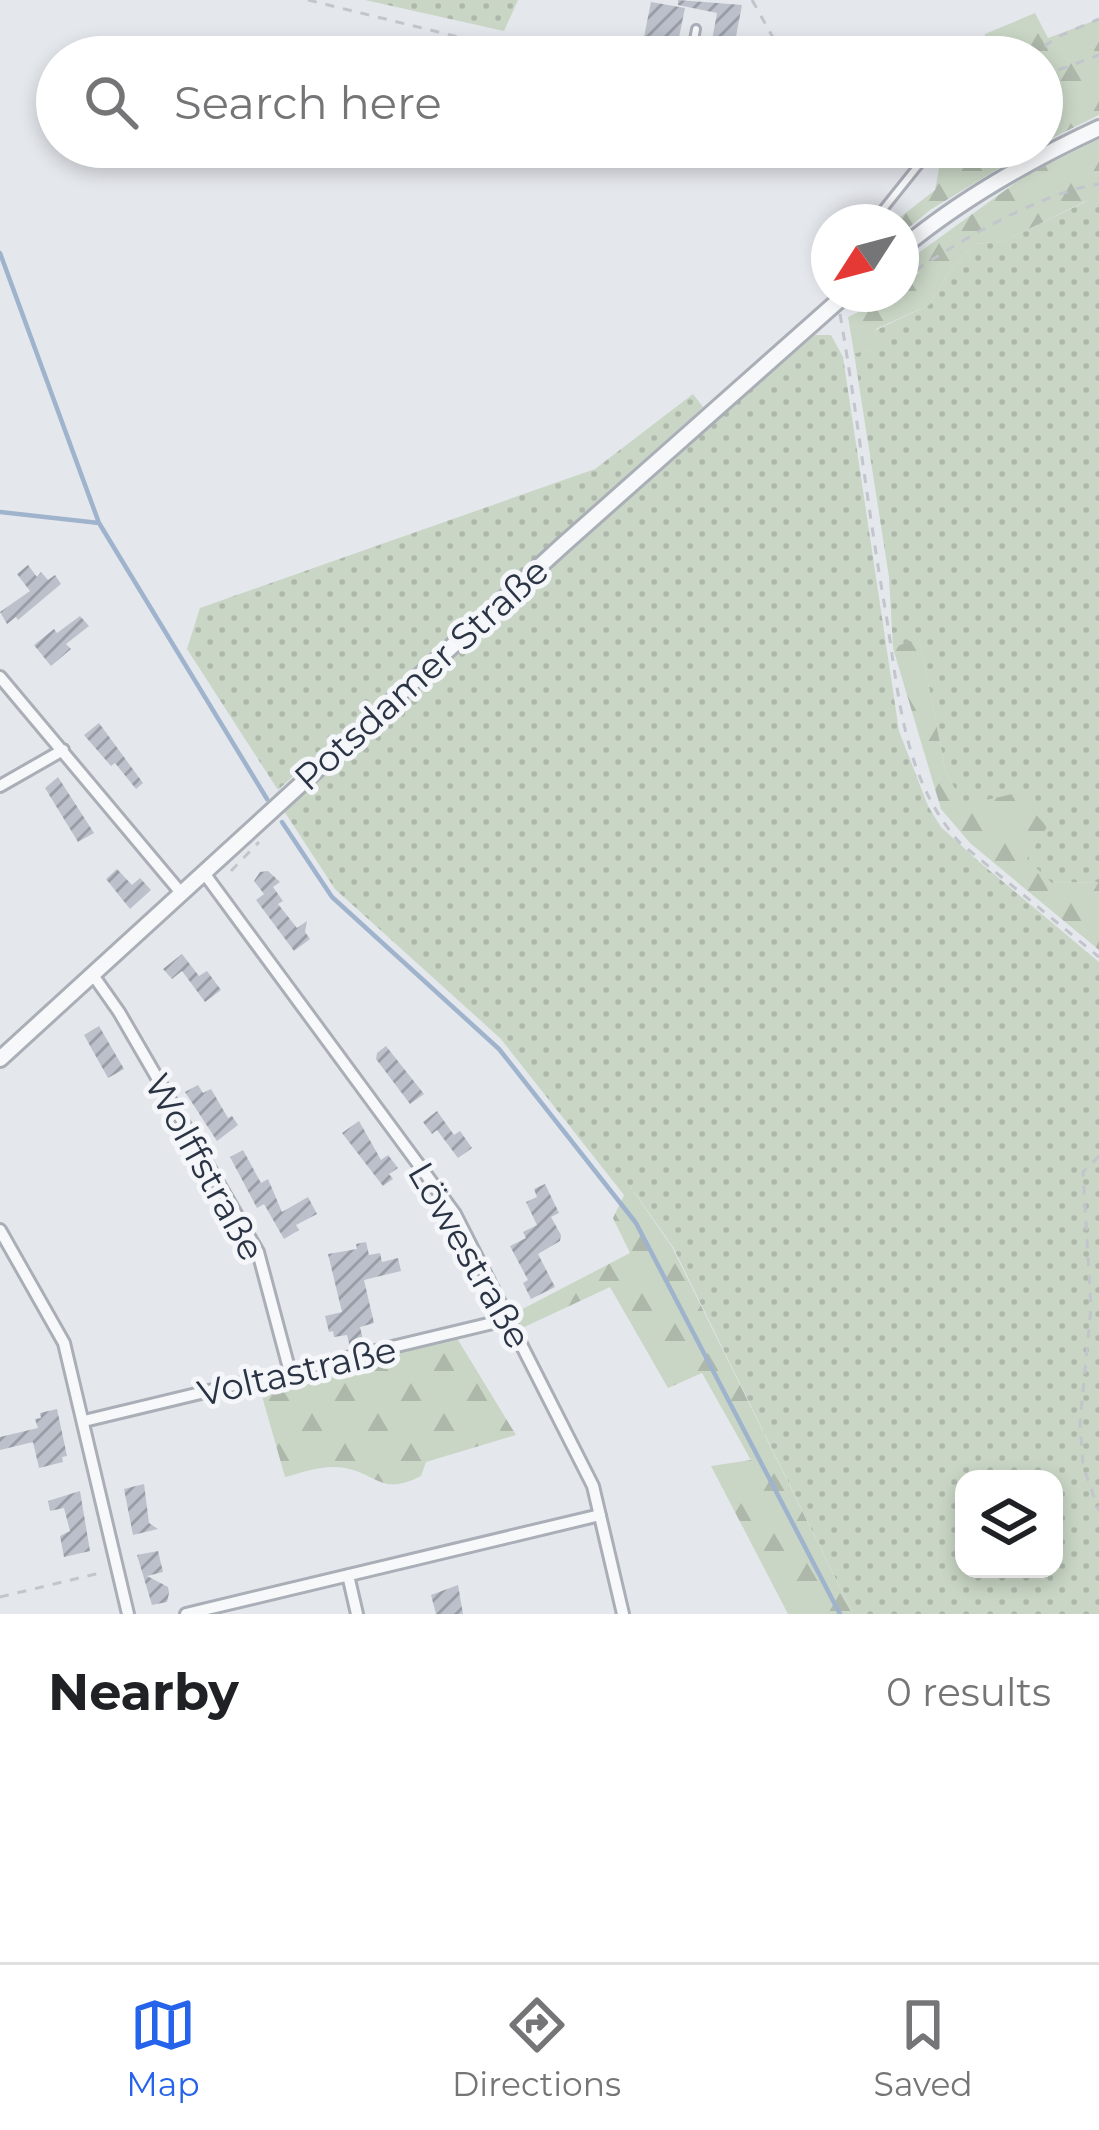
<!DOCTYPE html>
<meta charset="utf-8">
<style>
body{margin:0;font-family:Montserrat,sans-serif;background:#f2f2f2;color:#202124}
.controls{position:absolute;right:36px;bottom:36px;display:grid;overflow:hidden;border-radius:24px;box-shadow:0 6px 18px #0003}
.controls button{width:108px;height:108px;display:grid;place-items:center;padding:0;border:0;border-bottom:3px solid #e0e0e0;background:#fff;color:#202124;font:60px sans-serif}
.compass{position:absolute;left:811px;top:204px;width:108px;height:108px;border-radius:50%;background:#fff;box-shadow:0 6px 18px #0003;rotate:234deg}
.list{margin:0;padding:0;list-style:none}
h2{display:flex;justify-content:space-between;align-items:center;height:156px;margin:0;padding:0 48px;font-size:51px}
h2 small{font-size:39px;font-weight:400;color:#757577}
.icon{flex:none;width:66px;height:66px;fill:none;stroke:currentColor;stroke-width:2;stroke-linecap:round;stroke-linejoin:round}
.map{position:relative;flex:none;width:1099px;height:1614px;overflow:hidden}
.search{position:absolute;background:#fff;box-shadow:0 6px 18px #0003;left:36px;right:36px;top:36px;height:132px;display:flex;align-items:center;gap:30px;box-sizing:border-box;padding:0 42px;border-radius:66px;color:#757577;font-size:45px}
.sheet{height:348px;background:#fff}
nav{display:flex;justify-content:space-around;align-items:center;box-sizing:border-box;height:168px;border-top:3px solid #e0e0e0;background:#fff;font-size:33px;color:#757577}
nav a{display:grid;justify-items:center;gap:6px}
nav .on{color:#2563eb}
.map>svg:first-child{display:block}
</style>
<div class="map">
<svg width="1099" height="1614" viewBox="0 0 1099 1614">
<defs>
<pattern id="green-dots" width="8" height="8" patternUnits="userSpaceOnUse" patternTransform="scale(3)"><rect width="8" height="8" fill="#c9d6c5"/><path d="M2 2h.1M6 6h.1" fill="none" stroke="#adb8ab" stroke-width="1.8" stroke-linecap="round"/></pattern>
<pattern id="forest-firs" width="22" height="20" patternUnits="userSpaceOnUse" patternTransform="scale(3)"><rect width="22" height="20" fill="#c9d6c5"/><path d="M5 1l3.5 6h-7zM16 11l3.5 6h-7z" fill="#adb8ab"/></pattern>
<pattern id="building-hatch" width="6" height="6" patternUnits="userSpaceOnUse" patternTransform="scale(3)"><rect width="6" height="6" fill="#bbc0ca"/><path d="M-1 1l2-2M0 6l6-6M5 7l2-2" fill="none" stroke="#989da6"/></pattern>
</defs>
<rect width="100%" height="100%" fill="#e4e7ec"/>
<path fill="url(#green-dots)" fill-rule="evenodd" d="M 365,0 L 518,0 L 504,31 Z
M 1087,201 L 1099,204 L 1099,882 L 1051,883 L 964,806 L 946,773 L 919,638 L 893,648 L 889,577 L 854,353 L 872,350 L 876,330 L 929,305 L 949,272 L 974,244 L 1004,241 Z
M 815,335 L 831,335 L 843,357 L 899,731 L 928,806 L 941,827 L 977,860 L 1099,962 L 1099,1614 L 853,1614 L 673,1247 L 630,1186 L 624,1195 L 501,1039 L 335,889 L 284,811 L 613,509 ZM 964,1479 L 1054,1479 L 1054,1569 L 964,1569 Z
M 693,394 L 703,407 L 278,790 L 187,649 L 200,608 L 595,469 Z"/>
<path fill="url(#forest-firs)" d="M 1035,13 L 1048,38 L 1099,19 L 1099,115 L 1042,143 L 1042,57 L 986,57 L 985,34 Z
M 1099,139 L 1099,204 L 1086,201 L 1004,241 L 974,244 L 949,272 L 929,305 L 876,329 L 873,350 L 854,353 L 848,317 C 862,311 889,295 901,294 L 901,288 L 919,273 L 906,262 L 1025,176 Z
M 943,147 L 1034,147 L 930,210 L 901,234 L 901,222 L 894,222 L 935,190 Z
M 919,637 L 946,773 L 964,805 L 1017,793 L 1047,827 L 1027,859 L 1052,883 L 1099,882 L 1099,950 L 970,843 L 941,809 L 893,648 Z
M 629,1185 L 672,1247 L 853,1614 L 788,1614 L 711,1466 L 751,1460 L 702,1373 L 668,1388 L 610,1287 L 520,1329 L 513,1314 L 630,1253 L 613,1218 Z
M 455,1335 L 516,1435 L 426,1462 L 421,1476 C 382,1496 379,1475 345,1468 C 325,1464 304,1472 285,1477 L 258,1382 Z"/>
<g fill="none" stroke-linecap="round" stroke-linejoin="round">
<path stroke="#9fb4cc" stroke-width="4.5" d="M 0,253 L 99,523 L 267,799
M 0,512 L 99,523
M 282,822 L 332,897 L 499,1049 L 636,1223 L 840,1614"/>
</g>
<path fill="url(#building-hatch)" d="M 678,0 L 742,5 L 734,47 L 759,51 L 759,57 L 709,57 L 717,13 L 678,5 Z
M 651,2 L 685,8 L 675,57 L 641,52 Z
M 28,565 L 37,577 L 41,572 L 48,580 L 55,575 L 61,584 L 18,620 L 16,617 L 7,624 L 0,612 L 30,591 L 17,574 Z
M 80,616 L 89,626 L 66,644 L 71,649 L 51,666 L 34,645 L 54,629 L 57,633 Z
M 99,723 L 143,783 L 136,789 L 115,763 L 111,766 L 84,735 Z
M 58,777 L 94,833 L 78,842 L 45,788 Z
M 117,869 L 132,885 L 140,878 L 151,890 L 130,909 L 106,879 Z
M 268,871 L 280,882 L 273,887 L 283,901 L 278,904 L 297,928 L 307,921 L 305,932 L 310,939 L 294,951 L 256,900 L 264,894 L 254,881 L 260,872 Z
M 182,954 L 199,976 L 207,971 L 221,990 L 205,1002 L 182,971 L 172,979 L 163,969 Z
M 99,1026 L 124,1069 L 108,1078 L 84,1035 Z
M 386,1046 L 424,1094 L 410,1104 L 376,1059 L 377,1053 Z
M 198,1085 L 203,1093 L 211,1089 L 228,1118 L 232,1116 L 238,1125 L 217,1141 L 185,1092 Z
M 437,1111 L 454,1135 L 460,1131 L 472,1148 L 458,1158 L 437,1130 L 432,1134 L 423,1122 Z
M 359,1121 L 381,1160 L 388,1155 L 398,1168 L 389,1174 L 393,1179 L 383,1186 L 342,1133 Z
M 243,1150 L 261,1183 L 268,1179 L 282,1212 L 308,1197 L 317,1214 L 296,1225 L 299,1230 L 284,1239 L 264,1204 L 257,1208 L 230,1157 Z
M 545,1184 L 559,1213 L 551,1217 L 561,1235 L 560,1241 L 538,1254 L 555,1287 L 531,1299 L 523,1283 L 528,1280 L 510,1246 L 526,1238 L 523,1232 L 537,1225 L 526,1202 L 537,1197 L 534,1189 Z
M 366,1242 L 369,1255 L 380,1253 L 382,1262 L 398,1258 L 401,1271 L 364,1280 L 374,1323 L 360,1327 L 364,1344 L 350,1347 L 347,1335 L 334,1337 L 333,1331 L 329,1332 L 325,1316 L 342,1312 L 328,1254 L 357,1249 L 356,1244 Z
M 57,1409 L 67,1456 L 62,1457 L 63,1462 L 39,1468 L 33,1442 L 0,1450 L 0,1437 L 38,1428 L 35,1419 L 41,1418 L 40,1413 Z
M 144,1484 L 149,1523 L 158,1529 L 133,1535 L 124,1489 Z
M 80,1491 L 90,1551 L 64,1557 L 60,1536 L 70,1531 L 64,1508 L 50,1511 L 48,1501 Z
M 158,1551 L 163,1572 L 147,1576 L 168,1587 L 169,1593 L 167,1602 L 152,1605 L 137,1555 Z
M 458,1585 L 463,1614 L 436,1614 L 431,1595 Z"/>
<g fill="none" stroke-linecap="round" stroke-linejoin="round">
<defs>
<path id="service" d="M 691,57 L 696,29
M 873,222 L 933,147"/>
<path id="minor" d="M 0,677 L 182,894
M 0,786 L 63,750
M 204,873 L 455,1214 L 593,1486 L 623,1614
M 93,975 L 119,1012 L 258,1252 L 290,1372
M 0,1230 L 64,1343 L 128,1614
M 84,1421 L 509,1319
M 348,1575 L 357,1614
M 186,1614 L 600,1515"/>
<path id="tertiary" d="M 901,249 C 961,199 1028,161 1099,128
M 0,1059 L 564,544 L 846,294"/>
</defs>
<use href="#service" stroke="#a9aeb7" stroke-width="12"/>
<use href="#minor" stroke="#a9aeb7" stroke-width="16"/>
<use href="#tertiary" stroke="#a9aeb7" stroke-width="20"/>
<path stroke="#c2c5cb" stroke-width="3" stroke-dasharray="9 9" stroke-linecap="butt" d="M 308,0 L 540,57
M 752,0 L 784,57
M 1030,57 L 1057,37 L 1099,19
M 1042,76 L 1099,55
M 901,280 C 954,244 1036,194 1099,184
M 858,300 L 879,294
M 840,314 C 857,412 868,510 885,608 C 899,691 901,775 959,842 L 1099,957
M 231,871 L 259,842
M 1099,1156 L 1083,1172 L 1091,1307 L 1080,1423 L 1083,1466 L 1099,1511
M 0,1597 L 104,1572"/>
<use href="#service" stroke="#f7f8fa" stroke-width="6"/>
<use href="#minor" stroke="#f7f8fa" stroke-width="10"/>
<use href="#tertiary" stroke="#f7f8fa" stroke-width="14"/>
</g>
<g text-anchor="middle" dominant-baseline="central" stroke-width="10" stroke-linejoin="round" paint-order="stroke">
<g font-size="36" fill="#2b3445" stroke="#f4f6f9">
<text transform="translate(421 674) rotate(-42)">Potsdamer Straße</text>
<text transform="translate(205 1167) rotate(61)">Wolffstraße</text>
<text transform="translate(470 1255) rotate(60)">Löwestraße</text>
<text transform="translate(297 1371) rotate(-13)">Voltastraße</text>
</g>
</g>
</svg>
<div class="controls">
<button><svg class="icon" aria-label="layers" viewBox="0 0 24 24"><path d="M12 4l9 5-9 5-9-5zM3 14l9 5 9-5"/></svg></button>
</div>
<svg class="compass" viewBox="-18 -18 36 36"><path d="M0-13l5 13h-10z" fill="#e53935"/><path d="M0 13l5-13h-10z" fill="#757577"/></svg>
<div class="search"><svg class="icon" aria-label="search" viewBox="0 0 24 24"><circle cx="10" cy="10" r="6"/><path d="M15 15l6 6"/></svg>Search here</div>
</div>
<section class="sheet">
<h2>Nearby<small>0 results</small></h2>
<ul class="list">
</ul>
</section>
<nav>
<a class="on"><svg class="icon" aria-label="map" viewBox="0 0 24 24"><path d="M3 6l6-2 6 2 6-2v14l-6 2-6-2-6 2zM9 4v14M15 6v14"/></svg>Map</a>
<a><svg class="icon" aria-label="directions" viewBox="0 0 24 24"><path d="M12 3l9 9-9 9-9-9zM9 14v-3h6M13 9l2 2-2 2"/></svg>Directions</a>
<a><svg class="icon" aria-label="saved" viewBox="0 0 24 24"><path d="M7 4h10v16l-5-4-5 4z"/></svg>Saved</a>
</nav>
